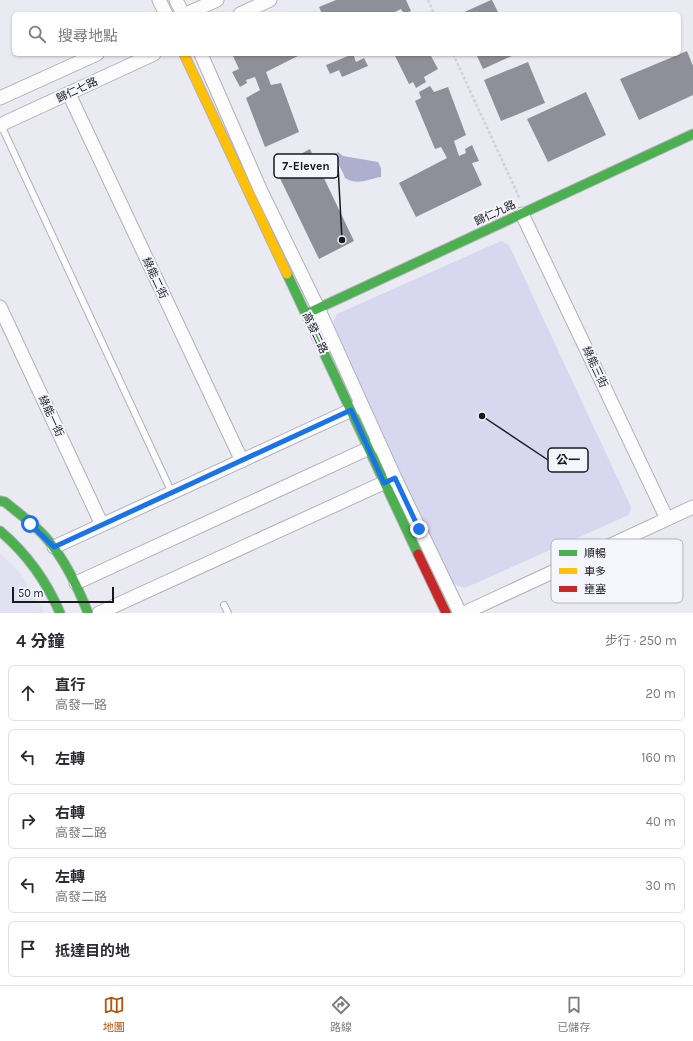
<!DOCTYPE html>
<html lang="zh-TW">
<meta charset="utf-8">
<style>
body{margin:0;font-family:Karla,"Noto Sans TC",sans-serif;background:#f2f2f3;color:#2b2b33}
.scale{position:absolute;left:12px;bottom:10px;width:102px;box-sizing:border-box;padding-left:4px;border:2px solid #18181d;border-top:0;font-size:11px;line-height:14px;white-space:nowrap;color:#18181d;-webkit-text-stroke:3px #f5f5fe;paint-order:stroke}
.stop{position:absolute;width:12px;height:12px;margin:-9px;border:3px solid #1a73e8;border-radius:50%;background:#fff}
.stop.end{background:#1a73e8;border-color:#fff;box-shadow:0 1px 4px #0008}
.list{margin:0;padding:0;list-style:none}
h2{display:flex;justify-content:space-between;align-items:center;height:52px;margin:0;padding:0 16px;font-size:17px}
h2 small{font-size:13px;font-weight:400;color:#7c7c81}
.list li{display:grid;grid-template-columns:26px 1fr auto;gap:12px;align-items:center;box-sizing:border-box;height:56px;margin:0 8px 8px;padding:0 8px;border:1px solid #e1e1e2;border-radius:6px}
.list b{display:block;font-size:15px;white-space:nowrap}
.list p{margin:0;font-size:13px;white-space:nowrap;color:#7c7c81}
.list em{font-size:13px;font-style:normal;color:#7c7c81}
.icon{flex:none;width:22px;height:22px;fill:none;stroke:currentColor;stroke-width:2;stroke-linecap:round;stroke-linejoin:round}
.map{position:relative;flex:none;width:693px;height:613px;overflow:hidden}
.search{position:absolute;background:#fff;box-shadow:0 1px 3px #0004;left:12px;right:12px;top:12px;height:44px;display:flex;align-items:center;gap:10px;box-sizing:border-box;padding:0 14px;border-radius:6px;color:#7c7c81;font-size:15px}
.sheet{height:372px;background:#fff}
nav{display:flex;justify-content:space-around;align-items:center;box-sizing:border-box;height:56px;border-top:1px solid #e1e1e2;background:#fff;font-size:11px;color:#7c7c81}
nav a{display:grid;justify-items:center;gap:2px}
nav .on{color:#b45309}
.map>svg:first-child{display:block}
</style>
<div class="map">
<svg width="693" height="613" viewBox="0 0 693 613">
<rect width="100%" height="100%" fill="#eaebf2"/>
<path fill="#e1e2f1" d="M 0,553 L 18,570 L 43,609 L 43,613 L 0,613 Z"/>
<path fill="#d7d8ef" d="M 501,241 L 509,245 L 631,507 L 629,515 L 465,588 L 451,583 L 332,325 L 337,314 Z"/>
<path fill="#aeaece" d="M 338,152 L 343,156 L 378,162 L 381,168 L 381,177 C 368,179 358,186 345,178 C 343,170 335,162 335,154 Z"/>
<path fill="#8f8f99" d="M 336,0 L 406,0 L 411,11 L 404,14 L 401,9 L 395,12 L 396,14 L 322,14 L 319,7 Z
M 492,0 L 499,14 L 460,14 L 491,0 Z
M 687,51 L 693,66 L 693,95 L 639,120 L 620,79 Z
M 232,54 L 302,54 L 266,72 L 271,85 L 281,83 L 299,132 L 265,147 L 246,98 L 260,90 L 255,77 L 246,80 L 247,83 L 240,87 L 232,72 L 239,69 Z
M 353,54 L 356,62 L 364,58 L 368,66 L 342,77 L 339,70 L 330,74 L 326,65 Z
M 394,54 L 430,54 L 438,69 L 424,77 L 426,82 L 416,88 L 413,82 L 409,84 Z
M 476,54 L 516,54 L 483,69 Z
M 528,62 L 545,103 L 501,121 L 484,80 Z
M 430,86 L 434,92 L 448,87 L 466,135 L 454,141 L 459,156 L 466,153 L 465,149 L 472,145 L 479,161 L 472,163 L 482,185 L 416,217 L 399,183 L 447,158 L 441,147 L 435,149 L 415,101 L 421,98 L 419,92 Z
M 586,92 L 606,135 L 548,162 L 527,119 Z
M 310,149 L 354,241 L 319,259 L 275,168 Z"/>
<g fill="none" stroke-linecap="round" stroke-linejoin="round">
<defs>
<path id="lane" d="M 1,125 L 172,493
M 224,605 L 228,613"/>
<path id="street" d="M 159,0 L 166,14
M 176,0 L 183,14
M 186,14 L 217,0
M 240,14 L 270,0
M 201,54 L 260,189 L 318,308 L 395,478 L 460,613
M 69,94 L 242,461
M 0,98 L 97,54
M 0,125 L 154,54
M 522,214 L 667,519
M 0,307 L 102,525
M 54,547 L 358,407
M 76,583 L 376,445
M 99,613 L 392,479
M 464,613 L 693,507"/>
<path id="fast" d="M 287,274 L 418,554
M 306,314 L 693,134
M 0,501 L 5,502 C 22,516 42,530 54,548 C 69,568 79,590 88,613
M 0,531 C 27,554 46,580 60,613"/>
<path id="slow" d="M 184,54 L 287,274"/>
<path id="jam" d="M 418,554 L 446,613"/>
</defs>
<use href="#lane" stroke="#b0b1b7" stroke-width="8"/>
<use href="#street" stroke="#b0b1b7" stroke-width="15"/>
<use href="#fast" stroke="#b0b1b7" stroke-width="11"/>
<use href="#slow" stroke="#b0b1b7" stroke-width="11"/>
<use href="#jam" stroke="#b0b1b7" stroke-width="11"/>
<path stroke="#d2d2d5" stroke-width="2.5" stroke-dasharray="3 2" stroke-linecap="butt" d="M 428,0 L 434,14
M 453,54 L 520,199"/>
<use href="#lane" stroke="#fcfcfd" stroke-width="6"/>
<use href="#street" stroke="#fcfcfd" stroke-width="13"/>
<use href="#fast" stroke="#4caf50" stroke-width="9"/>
<use href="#slow" stroke="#ffc107" stroke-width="9"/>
<use href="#jam" stroke="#c62828" stroke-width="9"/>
</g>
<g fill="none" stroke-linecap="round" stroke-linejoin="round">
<path stroke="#1a73e8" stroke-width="5" d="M 30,524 L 54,547 L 351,410 L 384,483 L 395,478 L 419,529"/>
</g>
<g text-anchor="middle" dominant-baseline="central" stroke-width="4" stroke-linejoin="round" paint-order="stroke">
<g font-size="11" fill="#18181d" stroke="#f5f5fe">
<text transform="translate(77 90) rotate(-25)">歸仁七路</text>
<text transform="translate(495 213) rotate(-25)">歸仁九路</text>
<text transform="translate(155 278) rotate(65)">綠能二街</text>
<text transform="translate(315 333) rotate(65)">高發二路</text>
<text transform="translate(595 367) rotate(65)">綠能三街</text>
<text transform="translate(51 416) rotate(65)">綠能一街</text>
</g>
</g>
<rect x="551" y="539" width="132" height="64" rx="6" fill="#f5f5fe" stroke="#b3b3ba" stroke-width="1"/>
<rect x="559" y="550" width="18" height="6" fill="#4caf50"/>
<rect x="559" y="568" width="18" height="6" fill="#ffc107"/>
<rect x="559" y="586" width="18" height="6" fill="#c62828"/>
<g font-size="11" fill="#18181d">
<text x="584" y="557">順暢</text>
<text x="584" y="575">車多</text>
<text x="584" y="593">壅塞</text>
</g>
<path fill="none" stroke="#18181d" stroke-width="1.5" d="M342 240L338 166M482 416L548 460"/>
<g fill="#18181d" stroke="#f5f5fe" stroke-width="1.5">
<circle cx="342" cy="240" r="4"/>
<circle cx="482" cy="416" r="4"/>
</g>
<g fill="#f5f5fe" stroke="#18181d" stroke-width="1.5">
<rect x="274" y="154" width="64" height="24" rx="4"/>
<rect x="548" y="448" width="40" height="24" rx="4"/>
</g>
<g font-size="12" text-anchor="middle" font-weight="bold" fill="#18181d">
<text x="306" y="170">7-Eleven</text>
<text x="568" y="464">公一</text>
</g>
</svg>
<div class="scale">50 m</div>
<div class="stop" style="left:30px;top:524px"></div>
<div class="stop end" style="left:419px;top:529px"></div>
<div class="search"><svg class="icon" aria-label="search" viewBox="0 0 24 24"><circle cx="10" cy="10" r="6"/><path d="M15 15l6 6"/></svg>搜尋地點</div>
</div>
<section class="sheet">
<h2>4 分鐘<small>步行 · 250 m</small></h2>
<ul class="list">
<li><svg class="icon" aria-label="ahead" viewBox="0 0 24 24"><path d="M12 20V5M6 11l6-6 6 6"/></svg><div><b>直行</b><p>高發一路</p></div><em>20 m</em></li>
<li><svg class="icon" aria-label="left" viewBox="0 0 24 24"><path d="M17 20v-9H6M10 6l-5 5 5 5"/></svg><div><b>左轉</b></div><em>160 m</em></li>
<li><svg class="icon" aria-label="right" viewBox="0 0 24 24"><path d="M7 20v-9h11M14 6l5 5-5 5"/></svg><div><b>右轉</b><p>高發二路</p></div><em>40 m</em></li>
<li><svg class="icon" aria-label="left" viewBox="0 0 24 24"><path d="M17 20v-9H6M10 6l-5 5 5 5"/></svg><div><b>左轉</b><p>高發二路</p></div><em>30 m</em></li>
<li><svg class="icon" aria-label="arrive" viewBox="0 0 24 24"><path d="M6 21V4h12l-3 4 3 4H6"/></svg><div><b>抵達目的地</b></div></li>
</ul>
</section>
<nav>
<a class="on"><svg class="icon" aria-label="map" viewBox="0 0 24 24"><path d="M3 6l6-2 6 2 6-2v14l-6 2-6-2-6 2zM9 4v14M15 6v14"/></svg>地圖</a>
<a><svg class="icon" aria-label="directions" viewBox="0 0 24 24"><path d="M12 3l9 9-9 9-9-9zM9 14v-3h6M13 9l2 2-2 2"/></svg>路線</a>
<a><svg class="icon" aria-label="saved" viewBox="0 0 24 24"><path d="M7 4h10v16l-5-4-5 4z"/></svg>已儲存</a>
</nav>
